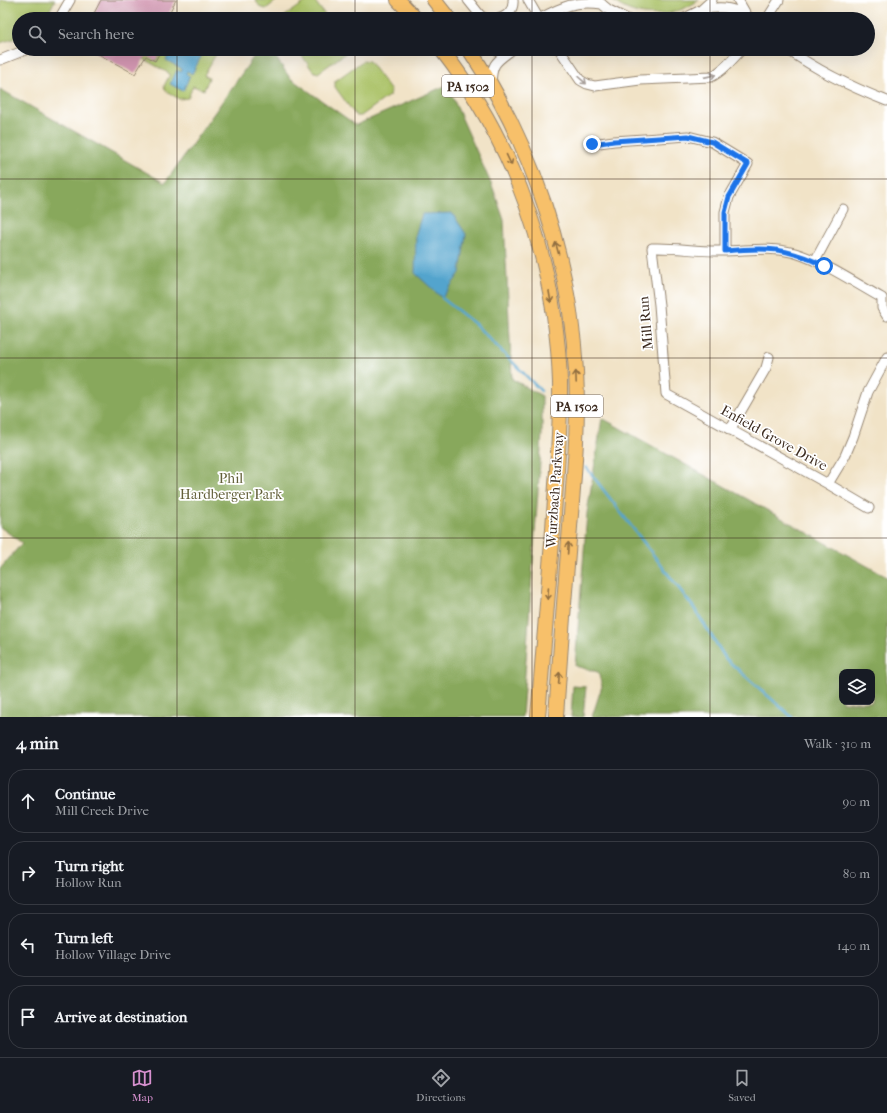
<!DOCTYPE html>
<meta charset="utf-8">
<style>
body{margin:0;font-family:"IM FELL French Canon",serif;background:#242831;color:#f1f3f6}
.controls{position:absolute;right:12px;bottom:12px;display:grid;overflow:hidden;border-radius:8px;box-shadow:0 4px 16px #0002}
.controls button{width:36px;height:36px;display:grid;place-items:center;padding:0;border:0;border-bottom:1px solid #363941;background:#171b24;color:#f1f3f6;font:20px sans-serif}
.stop{position:absolute;width:12px;height:12px;margin:-9px;border:3px solid #1a73e8;border-radius:50%;background:#fff}
.stop.end{background:#1a73e8;border-color:#fff;box-shadow:0 1px 4px #0008}
.list{margin:0;padding:0;list-style:none}
h2{display:flex;justify-content:space-between;align-items:center;height:52px;margin:0;padding:0 16px;font-size:17px}
h2 small{font-size:13px;font-weight:400;color:#9ea1a6}
.list li{display:grid;grid-template-columns:26px 1fr auto;gap:12px;align-items:center;box-sizing:border-box;height:64px;margin:0 8px 8px;padding:0 8px;border:1px solid #363941;border-radius:16px}
.list b{display:block;font-size:15px;white-space:nowrap}
.list p{margin:0;font-size:13px;white-space:nowrap;color:#9ea1a6}
.list em{font-size:13px;font-style:normal;color:#9ea1a6}
.icon{flex:none;width:22px;height:22px;fill:none;stroke:currentColor;stroke-width:2;stroke-linecap:round;stroke-linejoin:round}
.map{position:relative;flex:none;width:887px;height:717px;overflow:hidden}
.search{position:absolute;background:#171b24;box-shadow:0 4px 16px #0002;left:12px;right:12px;top:12px;height:44px;display:flex;align-items:center;gap:10px;box-sizing:border-box;padding:0 14px;border-radius:22px;color:#9ea1a6;font-size:15px}
.sheet{height:340px;background:#171b24}
nav{display:flex;justify-content:space-around;align-items:center;box-sizing:border-box;height:56px;border-top:1px solid #363941;background:#171b24;font-size:11px;color:#9ea1a6}
nav a{display:grid;justify-items:center;gap:2px}
nav .on{color:#d690ce}
.map>svg:first-child{display:block}
</style>
<div class="map">
<svg width="887" height="717" viewBox="0 0 887 717">
<rect width="100%" height="100%" fill="#fff"/>
<filter id="ink" filterUnits="userSpaceOnUse"><feTurbulence type="fractalNoise" baseFrequency=".025" numOctaves="2"/><feDisplacementMap in="SourceGraphic" scale="8" xChannelSelector="R" yChannelSelector="G"/><feConvolveMatrix kernelMatrix="1 2 1 2 8 2 1 2 1" color-interpolation-filters="sRGB"/></filter>
<filter id="wash" filterUnits="userSpaceOnUse"><feTurbulence type="fractalNoise" baseFrequency=".012" numOctaves="4" result="noise"/><feDisplacementMap in="SourceGraphic" scale="16" xChannelSelector="R" yChannelSelector="G"/><feGaussianBlur stdDeviation="0.9" result="paint"/><feColorMatrix in="noise" values="0 0 0 0 0 0 0 0 0 0 0 0 0 0 0 0 0 1.4 0 .05"/><feComposite in="paint" operator="in"/></filter>
<g filter="url(#wash)">
<rect width="100%" height="100%" fill="#f1e3c7"/>
<path fill="#abc268" stroke="#737643" d="M 0,0 L 55,0 L 45,19 L 19,19 L 19,37 L 0,43 Z
M 255,0 L 277,0 L 266,9 L 261,8 Z
M 308,0 L 314,0 L 328,19 L 281,19 Z
M 612,0 L 699,0 C 674,18 637,21 612,0 Z
M 162,49 L 219,49 L 204,75 L 209,78 L 204,90 L 193,86 L 188,98 L 179,99 L 165,90 L 164,86 L 170,74 L 144,59 L 146,56 L 156,61 Z
M 297,49 L 347,49 L 347,52 L 318,73 L 313,71 Z
M 364,60 L 369,61 L 391,91 L 390,95 L 361,116 L 356,116 L 335,87 L 335,81 Z"/>
<path fill="#88a85c" stroke="#62693d" fill-rule="evenodd" d="M 259,49 L 270,49 L 290,78 L 356,125 L 447,85 L 493,188 L 504,220 L 512,379 L 542,396 L 542,434 L 522,717 L 0,717 L 0,569 L 22,543 L 0,527 L 0,89 L 165,183 Z
M 602,418 L 887,577 L 887,717 L 592,717 L 602,686 L 598,672 L 575,666 L 587,513 ZM 842,672 L 872,672 L 872,702 L 842,702 Z
M 573,686 L 586,687 L 583,717 L 571,717 Z"/>
<path fill="#52a4cd" stroke="#466776" d="M 172,49 L 191,49 L 202,55 L 192,74 L 187,71 L 186,74 L 190,76 L 183,91 L 170,84 L 177,70 L 181,72 L 182,69 L 166,60 Z
M 452,213 L 466,234 L 460,273 L 442,298 L 415,273 L 416,233 L 422,214 Z"/>
<g fill="none" stroke-linecap="round" stroke-linejoin="round">
<path stroke="#52a4cd" stroke-width="2.5" d="M 442,298 L 475,324 L 541,391
M 586,467 L 694,608 L 726,659 L 792,717"/>
</g>
<g id="blocks">
<path fill="#d296b1" d="M 101,0 L 176,0 L 166,19 L 91,19 Z
M 89,49 L 162,49 L 155,61 L 146,56 L 135,74 Z"/>
</g>
</g>
<g filter="url(#ink)">
<use href="#blocks" fill-opacity="0" stroke="#968672" stroke-width="1"/>
<g fill="none" stroke-linecap="round" stroke-linejoin="round">
<defs>
<path id="minor" d="M 468,0 L 480,15 L 486,19
M 528,0 L 539,19
M 738,0 L 746,14
M 598,1 L 609,10 L 627,19
M 701,10 C 720,6 730,7 747,15
M 59,19 L 70,0
M 497,19 C 507,17 514,10 513,0
M 539,19 C 562,7 575,0 602,4
M 683,19 L 701,10 L 712,0
M 767,19 L 779,0
M 559,49 L 580,80 L 587,84 L 595,86 L 640,80 L 711,77 C 723,71 733,59 742,49
M 787,49 C 818,71 851,87 887,101
M 473,55 L 483,49
M 0,60 L 28,49
M 491,84 C 492,62 496,62 513,49
M 592,144 L 614,141 L 688,136 L 712,142 L 748,164 L 729,197 L 725,212 L 725,251
M 815,261 L 843,209
M 882,298 L 882,308 L 887,316
M 730,430 L 766,368 L 769,357
M 828,484 L 845,456 L 853,437 L 868,392 L 887,357
M 869,508 L 828,484 L 666,394 L 659,305 L 652,248 C 673,247 694,251 716,251 C 744,252 766,245 795,253 C 824,262 855,283 882,298"/>
<path id="highway" d="M 398,0 L 416,19
M 434,0 L 449,19
M 441,49 C 515,144 556,262 560,382 C 561,431 556,480 553,529 C 548,592 543,654 538,717
M 469,49 C 532,144 570,257 576,371 C 579,423 574,475 570,527 C 565,590 560,654 556,717"/>
</defs>
<use href="#minor" stroke="#968672" stroke-width="11"/>
<use href="#highway" stroke="#968672" stroke-width="16"/>
<use href="#minor" stroke="#fff" stroke-width="9"/>
<use href="#highway" stroke="#f7c06b" stroke-width="14"/>
</g>
<defs><path id="oneway-shaft" d="M-6 0H5M1.5-3L5.5 0L1.5 3" fill="none" stroke-width="1.6" stroke-linecap="round" stroke-linejoin="round"/></defs>
<g stroke="#a79f9a">
<use href="#oneway-shaft" transform="translate(710 76) rotate(-13)"/>
<use href="#oneway-shaft" transform="translate(582 80) rotate(41)"/>
</g>
<g stroke="#906e41">
<use href="#oneway-shaft" transform="translate(509 160) rotate(65)"/>
<use href="#oneway-shaft" transform="translate(557 248) rotate(-105)"/>
<use href="#oneway-shaft" transform="translate(550 297) rotate(80)"/>
<use href="#oneway-shaft" transform="translate(576 377) rotate(-92)"/>
<use href="#oneway-shaft" transform="translate(568 548) rotate(-86)"/>
<use href="#oneway-shaft" transform="translate(548 594) rotate(94)"/>
<use href="#oneway-shaft" transform="translate(559 678) rotate(-86)"/>
</g>
</g>
<g fill="none" stroke-linecap="round" stroke-linejoin="round" filter="url(#ink)">
<path stroke="#1a73e8" stroke-width="5" d="M 592,144 L 614,141 L 688,136 L 712,142 L 748,164 L 729,197 L 725,212 L 725,251 C 765,247 787,247 824,266"/>
</g>
<path fill="none" stroke="#3b2a1e" stroke-width="1" stroke-opacity="0.55" d="M 177,0 L 177,19M 355,0 L 355,19M 532,0 L 532,19M 710,0 L 710,19M 177,49 L 177,717M 355,49 L 355,717M 532,49 L 532,717M 710,49 L 710,717M 0,179 L 887,179M 0,358 L 887,358M 0,538 L 887,538"/>
<g text-anchor="middle" dominant-baseline="central" stroke-width="3.5" stroke-linejoin="round" paint-order="stroke">
<g fill="#fff" stroke="#766a62" stroke-width="1">
<rect x="442" y="75" width="52" height="22" rx="3"/>
<rect x="551" y="395" width="52" height="22" rx="3"/>
</g>
<g font-size="13" font-weight="bold" fill="#3b2a1e">
<text x="468" y="86">PA 1502</text>
<text x="577" y="406">PA 1502</text>
</g>
<g font-size="14" fill="#3b2a1e" stroke="#fff">
<text transform="translate(646 323) rotate(-95)">Mill Run</text>
<text transform="translate(774 438) rotate(29)">Enfield Grove Drive</text>
<text transform="translate(555 490) rotate(-86)">Wurzbach Parkway</text>
</g>
<g font-size="14" fill="#625f38" stroke="#fff">
<text x="231" y="478">Phil<tspan x="231" dy="16">Hardberger Park</tspan></text>
</g>
</g>
</svg>
<div class="controls">
<button><svg class="icon" aria-label="layers" viewBox="0 0 24 24"><path d="M12 4l9 5-9 5-9-5zM3 14l9 5 9-5"/></svg></button>
</div>
<div class="stop" style="left:824px;top:266px"></div>
<div class="stop end" style="left:592px;top:144px"></div>
<div class="search"><svg class="icon" aria-label="search" viewBox="0 0 24 24"><circle cx="10" cy="10" r="6"/><path d="M15 15l6 6"/></svg>Search here</div>
</div>
<section class="sheet">
<h2>4 min<small>Walk · 310 m</small></h2>
<ul class="list">
<li><svg class="icon" aria-label="ahead" viewBox="0 0 24 24"><path d="M12 20V5M6 11l6-6 6 6"/></svg><div><b>Continue</b><p>Mill Creek Drive</p></div><em>90 m</em></li>
<li><svg class="icon" aria-label="right" viewBox="0 0 24 24"><path d="M7 20v-9h11M14 6l5 5-5 5"/></svg><div><b>Turn right</b><p>Hollow Run</p></div><em>80 m</em></li>
<li><svg class="icon" aria-label="left" viewBox="0 0 24 24"><path d="M17 20v-9H6M10 6l-5 5 5 5"/></svg><div><b>Turn left</b><p>Hollow Village Drive</p></div><em>140 m</em></li>
<li><svg class="icon" aria-label="arrive" viewBox="0 0 24 24"><path d="M6 21V4h12l-3 4 3 4H6"/></svg><div><b>Arrive at destination</b></div></li>
</ul>
</section>
<nav>
<a class="on"><svg class="icon" aria-label="map" viewBox="0 0 24 24"><path d="M3 6l6-2 6 2 6-2v14l-6 2-6-2-6 2zM9 4v14M15 6v14"/></svg>Map</a>
<a><svg class="icon" aria-label="directions" viewBox="0 0 24 24"><path d="M12 3l9 9-9 9-9-9zM9 14v-3h6M13 9l2 2-2 2"/></svg>Directions</a>
<a><svg class="icon" aria-label="saved" viewBox="0 0 24 24"><path d="M7 4h10v16l-5-4-5 4z"/></svg>Saved</a>
</nav>
